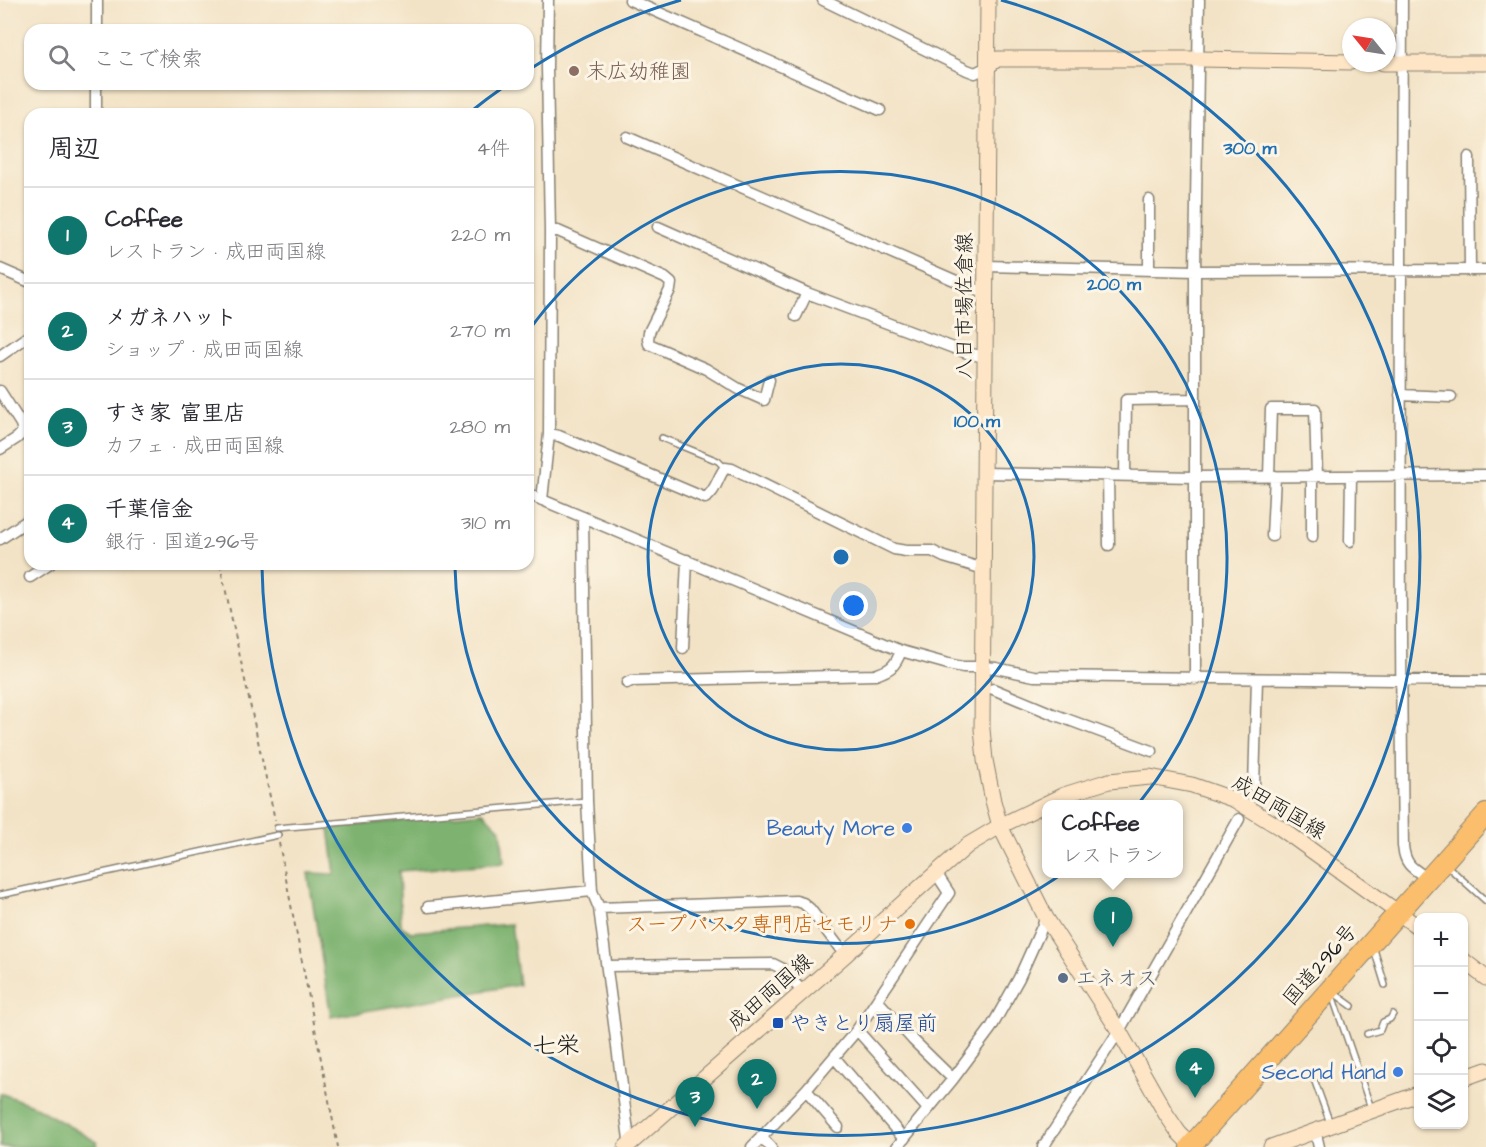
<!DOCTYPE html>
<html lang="ja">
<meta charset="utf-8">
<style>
body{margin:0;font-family:"Architects Daughter","Klee One",sans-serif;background:#f7f7f7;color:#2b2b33}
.controls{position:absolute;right:18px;bottom:18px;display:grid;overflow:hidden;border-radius:12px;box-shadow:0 2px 4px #0004}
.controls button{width:54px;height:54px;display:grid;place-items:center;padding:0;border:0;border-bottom:2px solid #e1e1e2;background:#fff;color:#2b2b33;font:30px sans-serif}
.compass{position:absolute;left:1342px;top:18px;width:54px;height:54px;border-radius:50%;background:#fff;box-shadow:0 2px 4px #0004;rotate:300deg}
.you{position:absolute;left:854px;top:606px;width:21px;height:21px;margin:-15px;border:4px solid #fff;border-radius:50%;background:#1a73e8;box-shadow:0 0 0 9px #1a73e833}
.badge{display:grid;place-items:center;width:39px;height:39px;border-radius:50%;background:#0f766e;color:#fff;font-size:20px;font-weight:700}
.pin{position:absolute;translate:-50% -50px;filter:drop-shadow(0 2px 3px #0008)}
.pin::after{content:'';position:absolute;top:32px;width:21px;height:18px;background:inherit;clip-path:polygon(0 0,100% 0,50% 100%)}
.popup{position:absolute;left:1042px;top:800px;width:141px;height:78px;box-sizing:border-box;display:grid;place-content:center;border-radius:12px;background:#fff;filter:drop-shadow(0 2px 4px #0005);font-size:20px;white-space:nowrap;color:#7c7c81}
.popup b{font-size:22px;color:#2b2b33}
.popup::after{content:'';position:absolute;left:50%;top:100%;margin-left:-12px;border:12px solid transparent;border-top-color:#fff}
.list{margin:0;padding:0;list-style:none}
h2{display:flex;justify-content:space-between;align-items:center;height:78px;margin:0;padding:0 24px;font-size:26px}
h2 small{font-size:20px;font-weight:400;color:#7c7c81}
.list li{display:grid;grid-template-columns:39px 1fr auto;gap:18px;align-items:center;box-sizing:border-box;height:96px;padding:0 24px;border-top:2px solid #e1e1e2}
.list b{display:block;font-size:22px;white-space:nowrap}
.list p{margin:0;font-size:20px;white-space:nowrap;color:#7c7c81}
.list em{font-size:20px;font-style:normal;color:#7c7c81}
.icon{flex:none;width:33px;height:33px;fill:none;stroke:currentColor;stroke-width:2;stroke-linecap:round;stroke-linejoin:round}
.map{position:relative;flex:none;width:1486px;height:1147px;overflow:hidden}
.search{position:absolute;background:#fff;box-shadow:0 2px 4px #0004;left:24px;top:24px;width:510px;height:66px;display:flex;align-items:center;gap:15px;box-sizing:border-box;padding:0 21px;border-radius:18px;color:#7c7c81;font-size:22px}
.panel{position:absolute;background:#fff;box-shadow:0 2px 4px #0004;left:24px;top:108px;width:510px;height:462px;border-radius:18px}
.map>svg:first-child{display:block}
</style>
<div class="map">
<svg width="1486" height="1147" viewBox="0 0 1486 1147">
<rect width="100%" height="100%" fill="#fcf5e5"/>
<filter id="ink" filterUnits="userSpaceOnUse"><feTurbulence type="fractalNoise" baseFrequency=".0167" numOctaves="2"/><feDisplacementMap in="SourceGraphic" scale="12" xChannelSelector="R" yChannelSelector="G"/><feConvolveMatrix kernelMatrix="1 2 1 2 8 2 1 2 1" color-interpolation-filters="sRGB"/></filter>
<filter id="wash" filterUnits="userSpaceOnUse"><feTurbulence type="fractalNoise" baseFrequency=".008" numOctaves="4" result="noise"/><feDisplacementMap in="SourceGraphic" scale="24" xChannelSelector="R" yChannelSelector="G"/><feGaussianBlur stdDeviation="1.35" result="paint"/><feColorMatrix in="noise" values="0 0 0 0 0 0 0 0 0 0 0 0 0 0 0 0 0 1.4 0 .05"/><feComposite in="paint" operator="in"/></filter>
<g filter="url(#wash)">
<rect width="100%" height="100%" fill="#f3e3c6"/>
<path fill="#7db26f" stroke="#4c6746" stroke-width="1.5" d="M 483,812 L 501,830 L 504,863 L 399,871 L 401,926 L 411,932 L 511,924 L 519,985 L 331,1017 L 308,873 L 335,874 L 329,828 Z
M 0,1093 L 32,1105 L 97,1142 L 98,1147 L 0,1147 Z"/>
</g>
<g filter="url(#ink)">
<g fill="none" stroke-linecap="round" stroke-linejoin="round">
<defs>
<path id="lane" d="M 662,438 L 718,461 L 725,468
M 277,828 L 586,801
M 1446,865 L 1486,901
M 0,895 L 278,835
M 1373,946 L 1385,985
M 1334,993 L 1352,1006
M 1332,995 L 1371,1108
M 1367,1034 L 1380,1030 L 1383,1022 L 1390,1019 L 1393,1014
M 1315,1082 L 1330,1123"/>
<path id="street" d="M 630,0 L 880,110
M 823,0 L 967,70 L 975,73 L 987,67
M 1402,0 C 1401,282 1399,564 1403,846 C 1405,865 1412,868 1427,878
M 97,30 L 97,0
M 96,114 L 96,84
M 627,137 L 986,294
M 1469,157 L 1470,270
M 658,227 L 807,293 L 967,353 L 985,357
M 550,231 L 558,231 L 665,278 L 671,283 L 670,290 L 649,332 L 648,339 L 649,344 L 706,369 L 739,389 L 764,400 L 769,380
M 986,266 L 1195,271 L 1486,270
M 0,269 L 30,282
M 1149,270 L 1149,200
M 796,316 L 807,293
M 0,356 L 30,335
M 0,391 L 21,424 L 23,432 L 17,438 L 0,449
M 1400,395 L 1451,397
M 549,434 L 559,436 L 705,498 C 716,492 717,478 725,468 L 732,469 L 894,549 L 906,551 L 932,551 L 944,557 L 984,569
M 985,473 L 1195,477 L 1486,475
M 1108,474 L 1109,545
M 1125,475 L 1126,400 L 1195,399
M 1269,476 L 1271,409 L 1315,409 L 1317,476
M 528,494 L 901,651 L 948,664 L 963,667 L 983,667 L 996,668 L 1034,676 L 1486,681
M 542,500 L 549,434 L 550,231 L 547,67 L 548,0
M 583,517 L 587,801 L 592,891 L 599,908 L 630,1147
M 1272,536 L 1275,476
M 1312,537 L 1312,476
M 0,539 L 30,519
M 1350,541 L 1351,476
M 30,577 L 50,564
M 683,648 L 687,560
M 1195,679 L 1195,271 L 1199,0
M 627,683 L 631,681 L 875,675 C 890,670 895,667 901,651
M 993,689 L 1053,714 L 1152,751
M 1254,787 L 1257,679
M 428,907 L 592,891
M 599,908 L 796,901 L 803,903 L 810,909 L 845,955
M 607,966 L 773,964 L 781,968 L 802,991
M 877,1000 L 913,1040 L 953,1079
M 857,1030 L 928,1109
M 834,1057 L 904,1139
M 806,1090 L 838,1127
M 1315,1130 L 1319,1147
M 761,1137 L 771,1147
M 752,1147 L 806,1090 L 857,1030 L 949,893 L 936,873
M 897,1147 L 953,1079 L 991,1028 L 1019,978 L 1046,918
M 1043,1147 L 1119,1031 L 1239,819"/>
<path id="secondary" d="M 988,0 L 982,729 L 985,760 L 993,801 L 1000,826 L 1046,918 L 1119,1031 L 1166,1114 L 1179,1133 L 1193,1147
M 1383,63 L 1486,63
M 987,67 L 997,59 L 1199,59 L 1351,62
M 1464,961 L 1486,978
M 1464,1078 L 1486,1070
M 626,1147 L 845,955 L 936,873 L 968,845 L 1000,826 L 1064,795 L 1109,781 L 1150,777 L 1192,785 L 1235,800 L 1279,827 L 1418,927
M 1271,1147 L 1418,1094"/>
<path id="highway" d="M 1190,1147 L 1486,814"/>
</defs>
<use href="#lane" stroke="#888071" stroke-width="8"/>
<use href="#street" stroke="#888071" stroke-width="13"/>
<use href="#secondary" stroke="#888071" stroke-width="17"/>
<use href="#highway" stroke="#888071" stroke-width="22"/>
<path stroke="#888071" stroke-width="2" stroke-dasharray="4.5 4.5" stroke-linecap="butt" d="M 220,564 L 275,820
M 279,843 L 338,1147"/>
<use href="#lane" stroke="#fff" stroke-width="5"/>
<use href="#street" stroke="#fff" stroke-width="10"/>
<use href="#secondary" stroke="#fde5c5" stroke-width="15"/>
<use href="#highway" stroke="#fabe6d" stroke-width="20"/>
</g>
</g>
<g fill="none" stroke="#1f6fb2" stroke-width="3">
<circle cx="841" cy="557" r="193"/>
<path d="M529 330A386 386 0 1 1 455 567"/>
<path d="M469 113A579 579 0 0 1 505 86M530 69A579 579 0 0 1 681 0M1001 0A579 579 0 1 1 262 567"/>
</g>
<circle fill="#8d6e63" stroke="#fcf5e5" stroke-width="2" cx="574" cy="71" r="6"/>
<g fill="#3f7fe0" stroke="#fcf5e5" stroke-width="2">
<circle cx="907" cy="828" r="6"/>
<circle cx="1398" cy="1072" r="6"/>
</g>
<circle fill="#e8710a" stroke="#fcf5e5" stroke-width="2" cx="910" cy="924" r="6"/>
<circle fill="#5c6f8a" stroke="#fcf5e5" stroke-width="2" cx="1063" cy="978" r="6"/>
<rect fill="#1a4fb4" stroke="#fcf5e5" stroke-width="2" x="772" y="1017" width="12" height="12" rx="3"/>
<g text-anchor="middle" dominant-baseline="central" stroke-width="6" stroke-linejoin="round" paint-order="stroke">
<g font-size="21" fill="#785e54" stroke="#fcf5e5" text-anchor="start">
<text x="586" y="71">末広幼稚園</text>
</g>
<g font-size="21" fill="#1c1c1c" stroke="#fcf5e5">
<text transform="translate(964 306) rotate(-90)">八日市場佐倉線</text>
<text transform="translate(1279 807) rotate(31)">成田両国線</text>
<text transform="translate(1320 965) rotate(-49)">国道296号</text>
<text transform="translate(770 992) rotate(-41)">成田両国線</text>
</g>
<g font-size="21" fill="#366cbe" stroke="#fcf5e5" text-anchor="end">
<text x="895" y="828">Beauty More</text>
<text x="1386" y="1072">Second Hand</text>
</g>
<g font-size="21" fill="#c56008" stroke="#fcf5e5" text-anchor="end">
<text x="898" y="924">スープパスタ専門店セモリナ</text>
</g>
<g font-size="21" fill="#4e5e75" stroke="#fcf5e5" text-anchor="start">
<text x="1075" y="978">エネオス</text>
</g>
<g font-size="21" fill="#164399" stroke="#fcf5e5" text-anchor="start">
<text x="790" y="1023">やきとり扇屋前</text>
</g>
<g font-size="24" fill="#1c1c1c" stroke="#fcf5e5">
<text x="556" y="1046">七栄</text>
</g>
</g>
<circle cx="841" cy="557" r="9" fill="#1f6fb2" stroke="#fcf5e5" stroke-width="3"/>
<g font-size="18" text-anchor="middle" font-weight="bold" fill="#1f6fb2" stroke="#fcf5e5" stroke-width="6" stroke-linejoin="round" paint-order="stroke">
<text x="1250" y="154">300 m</text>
<text x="1114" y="290">200 m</text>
<text x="977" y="427">100 m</text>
</g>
</svg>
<div class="controls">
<button>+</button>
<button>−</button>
<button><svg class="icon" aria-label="locate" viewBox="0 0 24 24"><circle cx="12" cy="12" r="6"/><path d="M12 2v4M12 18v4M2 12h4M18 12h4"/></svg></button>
<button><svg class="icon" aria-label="layers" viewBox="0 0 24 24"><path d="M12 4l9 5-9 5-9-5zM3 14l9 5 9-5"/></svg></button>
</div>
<svg class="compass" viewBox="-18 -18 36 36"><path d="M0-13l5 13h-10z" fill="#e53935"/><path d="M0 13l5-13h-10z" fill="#7c7c81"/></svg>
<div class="you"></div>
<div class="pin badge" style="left:1113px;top:947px">1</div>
<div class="popup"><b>Coffee</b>レストラン</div>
<div class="pin badge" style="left:757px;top:1109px">2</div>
<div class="pin badge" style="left:695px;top:1127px">3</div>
<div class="pin badge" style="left:1195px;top:1098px">4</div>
<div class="search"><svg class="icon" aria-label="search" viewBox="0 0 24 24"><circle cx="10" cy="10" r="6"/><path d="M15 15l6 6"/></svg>ここで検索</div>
<section class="panel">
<h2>周辺<small>4件</small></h2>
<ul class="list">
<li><span class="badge">1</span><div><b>Coffee</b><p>レストラン · 成田両国線</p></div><em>220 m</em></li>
<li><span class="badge">2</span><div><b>メガネハット</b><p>ショップ · 成田両国線</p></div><em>270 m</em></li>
<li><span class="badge">3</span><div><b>すき家 富里店</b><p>カフェ · 成田両国線</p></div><em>280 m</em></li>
<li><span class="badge">4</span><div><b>千葉信金</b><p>銀行 · 国道296号</p></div><em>310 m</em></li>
</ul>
</section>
</div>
